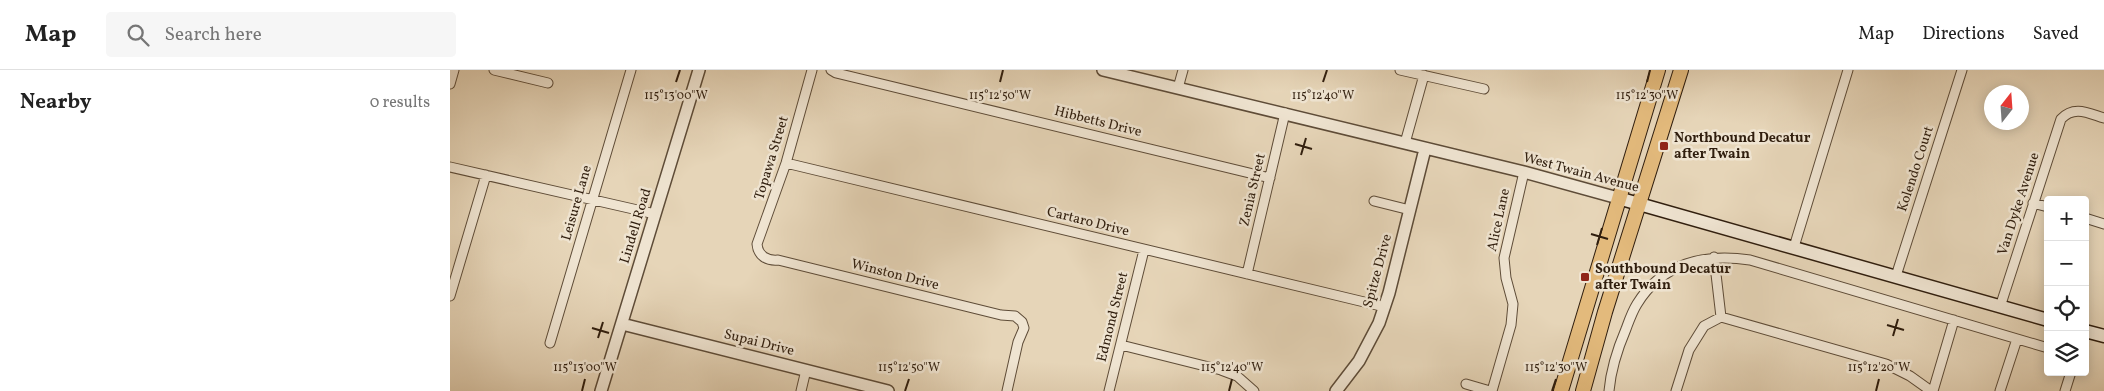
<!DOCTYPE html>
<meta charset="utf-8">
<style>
body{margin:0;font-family:Vollkorn,serif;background:#f6f6f6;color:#222}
.controls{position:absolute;right:15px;bottom:15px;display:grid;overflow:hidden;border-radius:5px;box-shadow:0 2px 12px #0003}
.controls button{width:45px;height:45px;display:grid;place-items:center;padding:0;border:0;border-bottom:1px solid #e0e0e0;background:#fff;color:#222;font:25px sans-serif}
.compass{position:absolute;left:1534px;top:15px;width:45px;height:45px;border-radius:50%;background:#fff;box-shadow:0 2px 12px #0003;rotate:17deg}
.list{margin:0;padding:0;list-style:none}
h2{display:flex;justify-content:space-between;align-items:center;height:65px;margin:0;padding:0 20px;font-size:21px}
h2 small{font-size:16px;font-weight:400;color:#767676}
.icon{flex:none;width:28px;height:28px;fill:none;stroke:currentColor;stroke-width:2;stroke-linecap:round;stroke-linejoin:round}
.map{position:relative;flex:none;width:1654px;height:321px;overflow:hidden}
header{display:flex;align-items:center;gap:30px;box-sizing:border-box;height:70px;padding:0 25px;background:#fff;border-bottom:1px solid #e0e0e0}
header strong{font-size:24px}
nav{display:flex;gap:28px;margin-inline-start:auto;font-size:18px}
.search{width:350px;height:45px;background:#f6f6f6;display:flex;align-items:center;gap:12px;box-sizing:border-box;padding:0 18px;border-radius:5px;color:#767676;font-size:19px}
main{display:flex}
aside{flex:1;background:#fff}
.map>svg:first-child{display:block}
</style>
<header>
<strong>Map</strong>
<div class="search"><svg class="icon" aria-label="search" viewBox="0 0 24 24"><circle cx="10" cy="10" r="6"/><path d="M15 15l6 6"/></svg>Search here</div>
<nav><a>Map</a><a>Directions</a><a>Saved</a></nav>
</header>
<main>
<aside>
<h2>Nearby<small>0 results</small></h2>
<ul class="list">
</ul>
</aside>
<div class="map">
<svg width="1654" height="321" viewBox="0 0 1654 321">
<rect width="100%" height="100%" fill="#e6d5b8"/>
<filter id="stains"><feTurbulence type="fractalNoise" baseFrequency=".004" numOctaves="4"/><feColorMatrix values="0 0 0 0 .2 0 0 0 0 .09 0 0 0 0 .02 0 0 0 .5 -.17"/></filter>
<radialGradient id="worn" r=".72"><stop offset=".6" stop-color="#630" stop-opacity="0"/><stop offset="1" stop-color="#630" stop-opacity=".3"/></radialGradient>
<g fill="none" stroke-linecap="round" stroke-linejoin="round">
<defs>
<path id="minor" d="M 44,0 L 98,13
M 362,0 L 336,93 L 307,174 C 308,186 317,191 328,190 L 551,245 L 565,246 L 572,252 L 574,258 L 568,272 L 557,321
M 381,0 L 386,3 L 820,108
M 950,0 L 1034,19
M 0,14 L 4,0
M 728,18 L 733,0
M 955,73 L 974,5
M 336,93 L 935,237
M 0,97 L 205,144
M 924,131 L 960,140
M 1583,133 L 1598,137
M 1635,148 L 1654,154
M 1344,177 L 1398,0
M 1264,187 L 1271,247
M 797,204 L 835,43
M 1446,206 L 1512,0
M 0,226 L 36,105
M 1550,237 L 1611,49 C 1624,35 1638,43 1654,48
M 100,273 L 181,0
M 671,275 L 771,300 L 787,306 L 804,321
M 1016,314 L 1040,321
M 351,321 L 356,300
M 659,321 L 694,180
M 1042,321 L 1061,255 L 1063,234 L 1056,208 L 1054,188 L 1074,102
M 1159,321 C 1161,298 1167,280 1176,259 C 1179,251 1182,242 1187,234 C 1212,193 1255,183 1300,190 L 1598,278
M 1226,321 L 1239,280 L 1254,256 L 1271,247 L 1436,294 L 1460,306 L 1481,321
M 1483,321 L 1504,250
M 1550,321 L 1567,269
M 1615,321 L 1621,302"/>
<path id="tertiary" d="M 653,0 L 1074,102 L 1168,128
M 172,254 L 438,321
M 151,321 L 249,0
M 886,321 L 909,291 L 929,253 L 939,223 L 975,79"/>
<path id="secondary" d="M 1168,128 L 1598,250
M 1635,261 L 1654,266"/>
<path id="primary" d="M 1111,321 L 1208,0
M 1133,321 L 1155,242 L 1231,0"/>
</defs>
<use href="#minor" stroke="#5e4c38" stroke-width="11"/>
<use href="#tertiary" stroke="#5e4c38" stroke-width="14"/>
<use href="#secondary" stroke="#301e0e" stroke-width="15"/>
<use href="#primary" stroke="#301e0e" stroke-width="16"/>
<use href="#minor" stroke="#efe4d1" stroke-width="9"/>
<use href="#tertiary" stroke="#efe4d1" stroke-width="11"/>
<use href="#secondary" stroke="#efe4d1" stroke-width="12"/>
<use href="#primary" stroke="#e3ba7c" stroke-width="14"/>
</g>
<path fill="none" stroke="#301e0e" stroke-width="2" d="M 226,12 L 230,0M 550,12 L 553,0M 873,12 L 877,0M 1197,12 L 1200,0M 845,74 L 862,79M 851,85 L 856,68M 1141,164 L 1158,169M 1147,175 L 1152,158M 1437,255 L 1454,260M 142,258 L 159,263M 1443,266 L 1448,249M 148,268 L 153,252M 132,321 L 135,309M 455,321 L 459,309M 779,321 L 782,309M 1102,321 L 1106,309M 1426,321 L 1429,309"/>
<g fill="#8f2418" stroke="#efe4d1" stroke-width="2">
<rect x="1209" y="71" width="10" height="10" rx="2.5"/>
<rect x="1130" y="202" width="10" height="10" rx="2.5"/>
</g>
<g text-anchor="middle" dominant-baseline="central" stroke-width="5" stroke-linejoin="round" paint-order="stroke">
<g font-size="14" fill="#301e0e" stroke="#efe4d1">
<text transform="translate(648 52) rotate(14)">Hibbetts Drive</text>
<text transform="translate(322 88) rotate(-73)">Topawa Street</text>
<text transform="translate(1466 99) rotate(-72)">Kolendo Court</text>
<text transform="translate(1131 103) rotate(15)">West Twain Avenue</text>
<text transform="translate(803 120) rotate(-77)">Zenia Street</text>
<text transform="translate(127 133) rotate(-74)">Leisure Lane</text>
<text transform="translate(1569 134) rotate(-72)">Van Dyke Avenue</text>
<text transform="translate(1049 150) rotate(-78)">Alice Lane</text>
<text transform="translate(638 152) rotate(14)">Cartaro Drive</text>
<text transform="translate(186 156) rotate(-73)">Lindell Road</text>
<text transform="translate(928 201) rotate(-75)">Spitze Drive</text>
<text transform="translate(445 205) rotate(14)">Winston Drive</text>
<text transform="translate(663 247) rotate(-76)">Edmond Street</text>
<text transform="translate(309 273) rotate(14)">Supai Drive</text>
</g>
<g font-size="14" font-weight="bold" fill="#301e0e" stroke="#efe4d1" text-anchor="start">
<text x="1224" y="68">Northbound Decatur<tspan x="1224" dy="16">after Twain</tspan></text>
<text x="1145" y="199">Southbound Decatur<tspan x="1145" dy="16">after Twain</tspan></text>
</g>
</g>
<g font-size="12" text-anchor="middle" fill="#301e0e" stroke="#efe4d1" stroke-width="5" stroke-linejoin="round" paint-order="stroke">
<text x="226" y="29">115°13'00"W</text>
<text x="550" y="29">115°12'50"W</text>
<text x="873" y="29">115°12'40"W</text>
<text x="1197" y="29">115°12'30"W</text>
<text x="135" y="301">115°13'00"W</text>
<text x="459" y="301">115°12'50"W</text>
<text x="782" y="301">115°12'40"W</text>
<text x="1106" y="301">115°12'30"W</text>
<text x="1429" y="301">115°12'20"W</text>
</g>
<rect width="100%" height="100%" filter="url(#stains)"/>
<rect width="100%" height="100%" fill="url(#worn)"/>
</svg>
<div class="controls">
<button>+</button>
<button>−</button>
<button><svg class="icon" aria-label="locate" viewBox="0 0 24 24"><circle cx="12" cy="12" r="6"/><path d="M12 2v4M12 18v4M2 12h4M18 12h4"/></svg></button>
<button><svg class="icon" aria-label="layers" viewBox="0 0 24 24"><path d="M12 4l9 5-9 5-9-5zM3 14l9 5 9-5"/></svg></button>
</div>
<svg class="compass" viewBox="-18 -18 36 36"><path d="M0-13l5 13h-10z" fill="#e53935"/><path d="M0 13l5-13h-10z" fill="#767676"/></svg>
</div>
</main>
